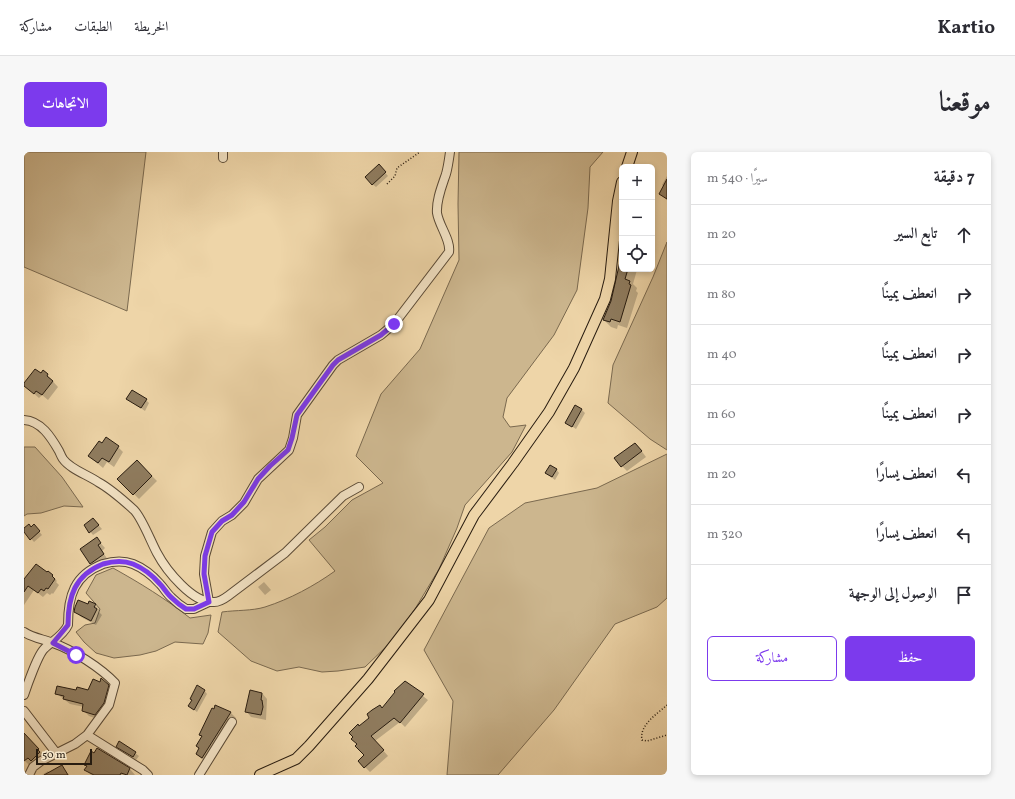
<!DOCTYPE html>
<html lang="ar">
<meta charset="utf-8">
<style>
body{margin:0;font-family:Vollkorn,Amiri,serif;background:#f7f7f7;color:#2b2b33;direction:rtl}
.controls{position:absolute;right:12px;top:12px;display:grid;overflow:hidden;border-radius:6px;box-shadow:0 2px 6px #0003}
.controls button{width:36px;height:36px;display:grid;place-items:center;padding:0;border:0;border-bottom:1px solid #e1e1e2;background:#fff;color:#2b2b33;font:20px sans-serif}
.scale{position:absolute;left:12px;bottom:10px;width:56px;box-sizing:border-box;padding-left:4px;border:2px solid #281c10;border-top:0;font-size:11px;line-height:14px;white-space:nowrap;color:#281c10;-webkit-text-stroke:3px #f4e4c6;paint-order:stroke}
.stop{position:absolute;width:12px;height:12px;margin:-9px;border:3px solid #7c3aed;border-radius:50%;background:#fff}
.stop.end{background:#7c3aed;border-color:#fff;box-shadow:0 1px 4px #0008}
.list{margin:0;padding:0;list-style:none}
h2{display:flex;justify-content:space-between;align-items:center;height:52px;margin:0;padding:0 16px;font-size:17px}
h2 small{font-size:13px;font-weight:400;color:#7c7c81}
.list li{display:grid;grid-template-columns:26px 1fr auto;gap:12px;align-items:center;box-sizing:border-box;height:60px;padding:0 16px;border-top:1px solid #e1e1e2}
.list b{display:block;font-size:15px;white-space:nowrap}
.list em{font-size:13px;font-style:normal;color:#7c7c81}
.actions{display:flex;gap:8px;padding:12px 16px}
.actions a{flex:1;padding:9px 0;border:1px solid #7c3aed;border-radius:6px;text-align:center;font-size:14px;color:#7c3aed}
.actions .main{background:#7c3aed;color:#fff}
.icon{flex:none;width:22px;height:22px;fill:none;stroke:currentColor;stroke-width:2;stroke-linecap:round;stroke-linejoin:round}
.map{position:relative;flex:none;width:643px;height:623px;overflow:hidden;direction:ltr;border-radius:6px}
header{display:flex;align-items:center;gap:24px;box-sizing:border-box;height:56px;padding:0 20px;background:#fff;border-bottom:1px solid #e1e1e2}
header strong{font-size:19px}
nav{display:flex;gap:22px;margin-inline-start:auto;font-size:14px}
.intro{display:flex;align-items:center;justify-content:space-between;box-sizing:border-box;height:96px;padding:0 24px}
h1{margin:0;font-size:28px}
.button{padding:10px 18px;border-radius:6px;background:#7c3aed;color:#fff;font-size:14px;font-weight:700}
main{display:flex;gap:24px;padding:0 24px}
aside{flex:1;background:#fff;border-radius:6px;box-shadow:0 2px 6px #0003}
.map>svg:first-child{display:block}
</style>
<header>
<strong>Kartio</strong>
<nav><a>الخريطة</a><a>الطبقات</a><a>مشاركة</a></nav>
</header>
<div class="intro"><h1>موقعنا</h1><a class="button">الاتجاهات</a></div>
<main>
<aside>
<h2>7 دقيقة<small>سيرًا · 540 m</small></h2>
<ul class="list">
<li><svg class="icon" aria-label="ahead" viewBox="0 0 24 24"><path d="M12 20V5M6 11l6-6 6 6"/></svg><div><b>تابع السير</b></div><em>20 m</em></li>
<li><svg class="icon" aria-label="right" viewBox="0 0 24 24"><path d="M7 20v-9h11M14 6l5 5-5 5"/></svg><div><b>انعطف يمينًا</b></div><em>80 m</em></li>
<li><svg class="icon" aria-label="right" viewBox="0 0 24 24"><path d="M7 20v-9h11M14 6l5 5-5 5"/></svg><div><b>انعطف يمينًا</b></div><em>40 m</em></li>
<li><svg class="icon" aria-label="right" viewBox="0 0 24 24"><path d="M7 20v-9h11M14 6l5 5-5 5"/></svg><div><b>انعطف يمينًا</b></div><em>60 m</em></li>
<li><svg class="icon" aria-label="left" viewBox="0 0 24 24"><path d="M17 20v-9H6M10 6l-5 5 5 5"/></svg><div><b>انعطف يسارًا</b></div><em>20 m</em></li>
<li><svg class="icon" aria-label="left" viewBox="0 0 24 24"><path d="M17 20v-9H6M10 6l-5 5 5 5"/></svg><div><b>انعطف يسارًا</b></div><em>320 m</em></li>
<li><svg class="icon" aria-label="arrive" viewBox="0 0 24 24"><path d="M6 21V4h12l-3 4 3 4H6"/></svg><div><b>الوصول إلى الوجهة</b></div></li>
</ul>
<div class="actions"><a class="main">حفظ</a><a>مشاركة</a></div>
</aside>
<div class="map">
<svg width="643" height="623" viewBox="0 0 643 623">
<rect width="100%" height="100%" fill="#eed5a8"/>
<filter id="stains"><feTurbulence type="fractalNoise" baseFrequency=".005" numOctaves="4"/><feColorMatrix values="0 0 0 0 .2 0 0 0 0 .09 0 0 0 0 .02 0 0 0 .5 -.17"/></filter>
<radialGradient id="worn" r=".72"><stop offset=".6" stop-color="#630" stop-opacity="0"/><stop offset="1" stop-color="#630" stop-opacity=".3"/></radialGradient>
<path fill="#ccb68e" stroke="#7a694f" d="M 0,0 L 122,0 L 103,159 L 0,115 Z
M 435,0 L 579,0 L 566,15 L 564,56 L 553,138 L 530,183 L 483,246 L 479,265 L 486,275 L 502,273 L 488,300 L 441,353 L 433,376 L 415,417 L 391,457 L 365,492 L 341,515 L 314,519 L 298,520 L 275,515 L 253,519 L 227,509 L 194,480 L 198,460 C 212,458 228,459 241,455 C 266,447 290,434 311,419 L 285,388 L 301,375 L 328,348 L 359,331 L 332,304 L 357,242 L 396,197 L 435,108 L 434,52 Z
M 643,90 L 643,298 L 626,287 L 584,251 L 589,213 L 629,125 Z
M 0,295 L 11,295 L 38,325 L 59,355 L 40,354 L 17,361 L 3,362 L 0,364 Z
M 643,302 L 643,446 L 633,455 L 591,472 L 530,558 L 474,623 L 423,623 L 429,549 L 400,498 L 465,376 L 501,351 L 573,336 Z
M 89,416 C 116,431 142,447 166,466 L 187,463 L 184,481 L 179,492 L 151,490 L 132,499 L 116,503 L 90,506 L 72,501 L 60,490 L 52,480 L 61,473 L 71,471 L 76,457 L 62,441 L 72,423 Z"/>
<path fill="#0003" d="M 358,17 L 364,24 L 352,35 L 348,32 Z
M 643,24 L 643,48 L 636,42 L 640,35 L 638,33 Z
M 598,109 L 598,117 L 612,117 L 613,118 L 609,132 L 613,136 L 612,139 L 614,141 L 603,176 L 594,173 L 593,177 L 587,175 L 580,168 L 588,149 Z
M 17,222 L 23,223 L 34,235 L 24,248 L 18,243 L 15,246 L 0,233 Z
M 104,247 L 122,248 L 125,251 L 121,259 Z
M 558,258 L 561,261 L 552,277 L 543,271 Z
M 78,292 L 94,295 L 99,300 L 90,315 L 83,310 L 79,316 L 65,304 Z
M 616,297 L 622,305 L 603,319 L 598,314 Z
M 113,309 L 133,329 L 115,347 L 95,327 Z
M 532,317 L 535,321 L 531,328 L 522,321 Z
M 69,367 L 78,377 L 69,383 L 61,373 Z
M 7,376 L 13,377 L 18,383 L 10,390 L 0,378 Z
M 72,386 L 81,396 L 78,399 L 84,408 L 72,416 L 67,411 Z
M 28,424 L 33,429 L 32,430 L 35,433 L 29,442 L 28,441 L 26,443 L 23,441 L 19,445 L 10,438 L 0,453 L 0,427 Z
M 240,430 L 247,438 L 241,443 L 234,435 Z
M 64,453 L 71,453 L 76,458 L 75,460 L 78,463 L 72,473 L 57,465 L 51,459 Z
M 381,530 L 404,548 L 381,575 L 376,570 L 351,589 L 364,604 L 346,620 L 341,615 L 342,603 L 334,592 L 335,575 L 358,557 Z
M 84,533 L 89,539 L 76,568 L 65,564 L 59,558 L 60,555 L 46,552 L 32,541 L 65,540 Z
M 180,538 L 183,542 L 173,560 L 165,554 Z
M 238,541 L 243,547 L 242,568 L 227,565 L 222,559 Z
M 192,555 L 207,561 L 212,566 L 184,611 L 178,607 L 173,602 L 176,596 L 179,585 L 176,583 Z
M 0,583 L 19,602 L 18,604 L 20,606 L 6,614 L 0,608 Z
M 96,590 L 115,604 L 112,608 L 93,594 Z
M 73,597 L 106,617 L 111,623 L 67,623 L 62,618 L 63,615 L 61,613 Z
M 38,614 L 45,623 L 18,623 L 24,619 L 26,621 Z"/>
<path fill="#8f7c5f" stroke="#281c10" d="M 355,12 L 362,20 L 348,33 L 341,25 Z
M 643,27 L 643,47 L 635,42 Z
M 597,105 L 598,105 L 598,117 L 604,117 L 601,127 L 606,129 L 605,132 L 607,133 L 596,170 L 587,167 L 586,170 L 579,168 L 587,149 Z
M 11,217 L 17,221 L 19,218 L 24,222 L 23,224 L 29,229 L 18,243 L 12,239 L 10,242 L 0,234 L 0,231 Z
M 108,238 L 123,247 L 117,256 L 102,247 Z
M 551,253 L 558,257 L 548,275 L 541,271 Z
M 82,285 L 95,294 L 85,310 L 78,306 L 74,311 L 64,304 L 75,289 L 78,291 Z
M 611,291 L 618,299 L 597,315 L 590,306 Z
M 113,308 L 128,324 L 109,343 L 93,327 Z
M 526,313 L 533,317 L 528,325 L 521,321 Z
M 69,366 L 75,373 L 65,381 L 60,373 Z
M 5,372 L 7,375 L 10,372 L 16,379 L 6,388 L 0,380 L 0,376 Z
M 73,385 L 77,391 L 74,393 L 80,402 L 66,412 L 56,397 Z
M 12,412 L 23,420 L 24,419 L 29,423 L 28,424 L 31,427 L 24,437 L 22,436 L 20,439 L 17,437 L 14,441 L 4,434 L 0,440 L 0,427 Z
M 54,448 L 64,452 L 65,449 L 72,452 L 70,455 L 73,457 L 67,469 L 50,460 L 51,455 Z
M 77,526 L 85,533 L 80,551 L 71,563 L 58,559 L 59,552 L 39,547 L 40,544 L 31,542 L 33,534 L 52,538 L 53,535 L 64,538 L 69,527 L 76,530 Z
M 381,529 L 400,542 L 376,571 L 370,566 L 347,584 L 360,598 L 340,616 L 334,609 L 340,603 L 331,594 L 333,592 L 327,587 L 329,585 L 325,581 L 334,572 L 335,574 L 345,566 L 343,562 L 348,558 L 356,553 L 358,556 L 371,540 L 370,539 Z
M 173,533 L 181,538 L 170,558 L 164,554 L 168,548 L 166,547 Z
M 226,538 L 238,541 L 237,548 L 238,548 L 239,555 L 237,563 L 221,560 Z
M 191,553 L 207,560 L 178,606 L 172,602 L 175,596 L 172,594 L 178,584 L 175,583 L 188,556 L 190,557 Z
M 0,581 L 15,597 L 14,598 L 16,600 L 7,609 L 4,606 L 0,609 Z
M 95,589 L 112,600 L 109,605 L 92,595 Z
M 73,596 L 106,616 L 103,623 L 97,621 L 96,623 L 70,623 L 60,618 L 63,614 L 60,613 L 67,599 L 70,601 Z
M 38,613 L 44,623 L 20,623 Z"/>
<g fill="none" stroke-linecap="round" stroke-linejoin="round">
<defs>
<path id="minor" d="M 199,0 L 199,6
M 0,268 C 17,269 27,285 35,299 C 36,301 37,304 39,307 C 46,317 64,323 74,330 C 87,337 99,348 110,358 C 118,366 127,390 133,401 C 142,418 169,452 190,450 C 196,450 200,447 204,444 L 261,401 L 319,344 L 335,335
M 0,480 C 9,486 19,487 29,491 C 49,498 77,516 91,531 L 85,553 L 63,583 L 51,592 L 17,609 L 9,615 L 5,623
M 0,543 C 3,534 14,503 20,497 C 28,489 39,484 44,473 C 44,444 50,423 79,412 C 89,409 99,408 109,412 C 119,416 129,424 136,432 C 140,436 143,442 148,446 C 152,450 157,454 162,457 L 170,457 L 185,450 L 180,422 L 181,404 L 188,380 L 198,369 L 208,363 L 220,351 L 234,327 L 265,298 L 269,286 L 273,263 L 309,213 L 314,208 L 357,183 L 370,172 L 425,100 C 427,88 415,74 413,61 C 412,48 418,34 422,22 C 424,15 425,7 426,0
M 0,559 L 33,602
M 63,583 L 119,618 L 124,623
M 175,623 L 208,570"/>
<path id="major" d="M 603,15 L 608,0
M 236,623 L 272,607 L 285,594 L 344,527 L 405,448 L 450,363 L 489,311 L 525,260 L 550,216 L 581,147 L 586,127 L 594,49 L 598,30"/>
</defs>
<use href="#minor" stroke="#5a4a36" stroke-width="10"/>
<use href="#major" stroke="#281c10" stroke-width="12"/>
<path stroke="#281c10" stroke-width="1.5" stroke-dasharray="1 2" stroke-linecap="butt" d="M 363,32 L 371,24 L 373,16 L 396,0
M 643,553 C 633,562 615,573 618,588 L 623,589 L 643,583"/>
<use href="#minor" stroke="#f4e4c6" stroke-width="8"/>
<use href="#major" stroke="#eed5a8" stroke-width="10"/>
</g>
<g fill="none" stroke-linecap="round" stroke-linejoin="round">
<path stroke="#7c3aed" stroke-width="5" d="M 52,503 L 29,491 L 44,473 C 44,444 51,423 79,412 C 89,409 99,408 109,412 C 119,416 129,424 136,432 C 140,436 143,442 148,446 C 152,450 157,454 162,457 L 170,457 L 185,450 L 180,422 L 181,404 L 188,380 L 198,369 L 208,363 L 220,350 L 234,327 L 246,314 L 264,298 L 268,286 L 273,263 L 309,213 L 314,208 L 357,183 L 370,172"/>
</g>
<rect width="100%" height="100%" filter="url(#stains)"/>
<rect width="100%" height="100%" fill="url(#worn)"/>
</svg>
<div class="controls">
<button>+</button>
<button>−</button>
<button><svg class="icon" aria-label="locate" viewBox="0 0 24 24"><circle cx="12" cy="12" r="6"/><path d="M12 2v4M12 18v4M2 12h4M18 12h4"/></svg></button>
</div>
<div class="scale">50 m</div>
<div class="stop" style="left:52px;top:503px"></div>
<div class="stop end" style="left:370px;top:172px"></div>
</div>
</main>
